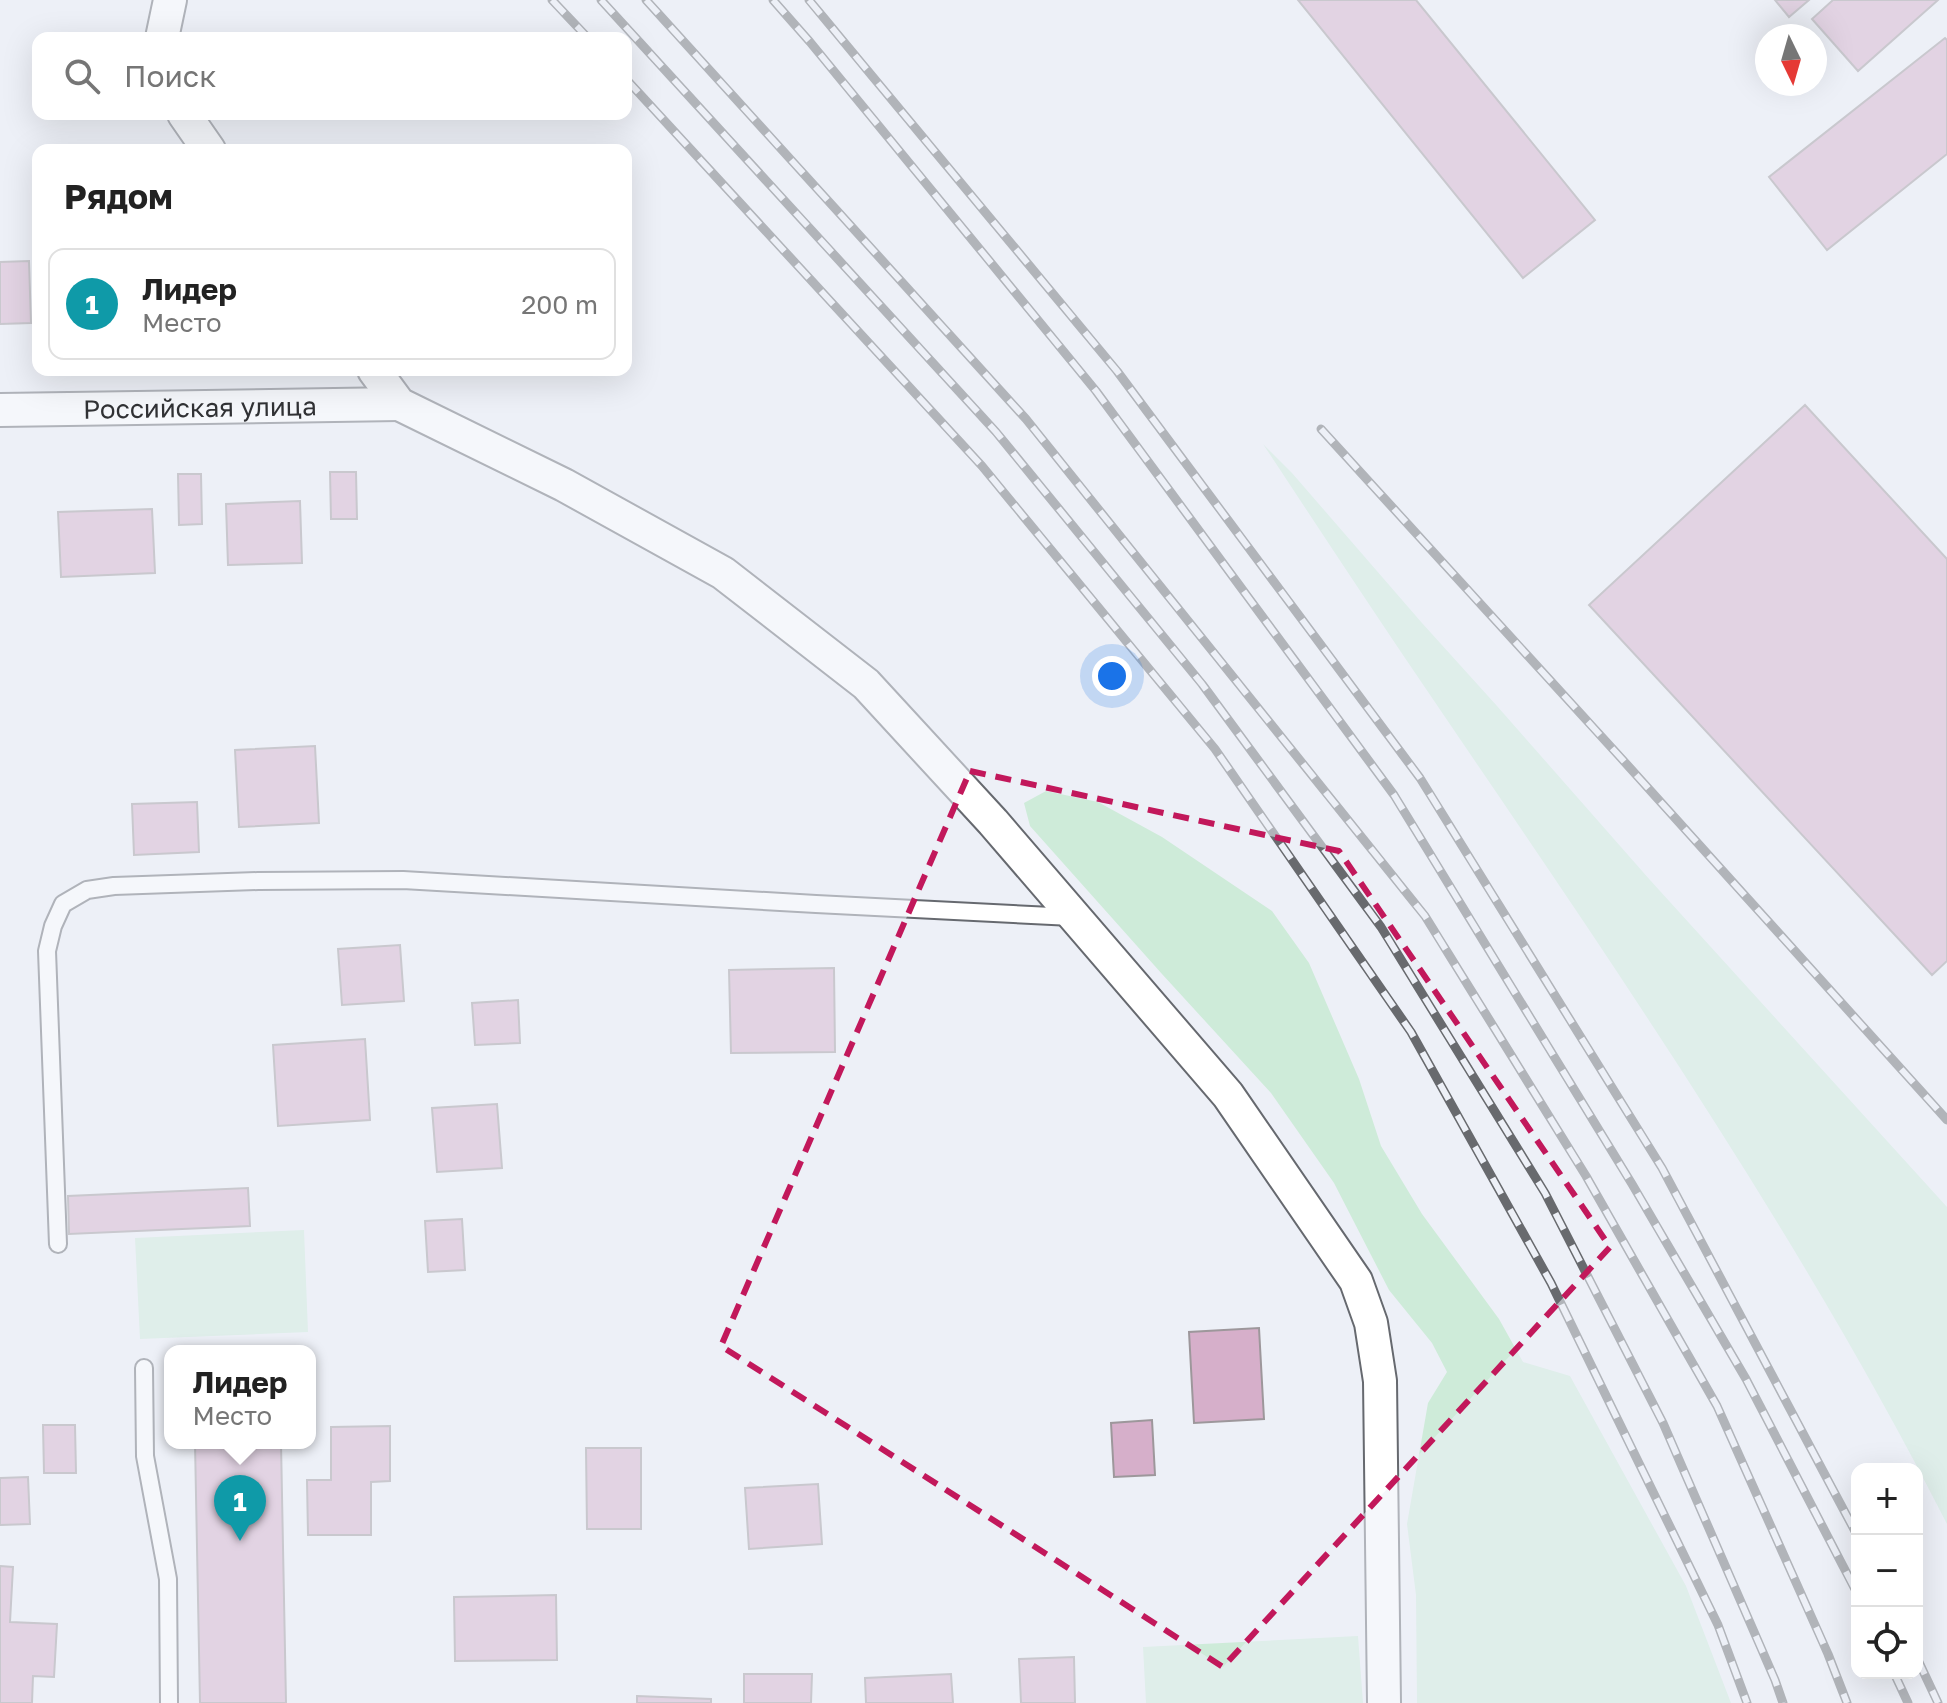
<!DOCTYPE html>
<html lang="ru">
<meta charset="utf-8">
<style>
body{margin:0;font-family:"Golos Text",sans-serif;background:#f2f2f2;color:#222}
.controls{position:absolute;right:24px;bottom:24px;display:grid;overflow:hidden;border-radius:16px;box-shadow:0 8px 32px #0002}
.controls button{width:72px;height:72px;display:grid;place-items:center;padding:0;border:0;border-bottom:2px solid #e0e0e0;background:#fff;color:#222;font:40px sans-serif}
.compass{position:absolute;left:1755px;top:24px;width:72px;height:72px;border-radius:50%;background:#fff;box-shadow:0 8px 32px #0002;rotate:175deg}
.you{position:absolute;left:1112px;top:676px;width:28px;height:28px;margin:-20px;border:6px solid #fff;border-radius:50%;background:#1a73e8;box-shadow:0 0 0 12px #1a73e833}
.badge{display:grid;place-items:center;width:52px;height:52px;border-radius:50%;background:#ea580c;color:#fff;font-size:26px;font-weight:700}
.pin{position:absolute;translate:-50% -66px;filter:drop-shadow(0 2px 4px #0008)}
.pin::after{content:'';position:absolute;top:42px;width:28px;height:24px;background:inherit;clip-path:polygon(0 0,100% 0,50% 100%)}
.popup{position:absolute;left:164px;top:1345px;width:152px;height:104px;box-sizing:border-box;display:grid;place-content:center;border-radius:16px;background:#fff;filter:drop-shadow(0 2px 6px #0005);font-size:26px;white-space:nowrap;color:#767676}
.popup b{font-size:30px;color:#222}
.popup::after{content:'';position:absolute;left:50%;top:100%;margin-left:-16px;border:16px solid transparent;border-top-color:#fff}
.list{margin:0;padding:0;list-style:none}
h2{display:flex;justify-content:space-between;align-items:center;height:104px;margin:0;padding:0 32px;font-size:34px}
h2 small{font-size:26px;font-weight:400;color:#767676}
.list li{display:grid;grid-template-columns:52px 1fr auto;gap:24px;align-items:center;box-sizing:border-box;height:112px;margin:0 16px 16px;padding:0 16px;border:2px solid #e0e0e0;border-radius:16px}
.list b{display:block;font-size:30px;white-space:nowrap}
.list p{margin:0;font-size:26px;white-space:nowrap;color:#767676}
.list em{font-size:26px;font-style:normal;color:#767676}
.icon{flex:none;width:44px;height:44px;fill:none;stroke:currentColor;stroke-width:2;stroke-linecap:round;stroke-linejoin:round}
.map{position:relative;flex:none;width:1947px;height:1703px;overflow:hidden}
.search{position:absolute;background:#fff;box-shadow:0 8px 32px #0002;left:32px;top:32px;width:600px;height:88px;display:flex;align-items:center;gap:20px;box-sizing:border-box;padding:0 28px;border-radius:16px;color:#767676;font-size:30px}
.panel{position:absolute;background:#fff;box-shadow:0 8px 32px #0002;left:32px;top:144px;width:600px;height:232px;border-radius:16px}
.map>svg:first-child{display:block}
</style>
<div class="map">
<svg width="1947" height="1703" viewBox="0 0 1947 1703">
<rect width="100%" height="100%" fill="#edf0f7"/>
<path fill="#ceebd9" d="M 1263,444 L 1292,473 L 1422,623 L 1497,706 L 1650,880 L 1947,1207 L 1947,1524 C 1792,1220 1596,940 1405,658 C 1357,587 1310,515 1263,444 Z
M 1046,791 L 1098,802 L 1162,837 L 1272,911 L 1309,963 L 1359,1079 L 1381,1146 L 1422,1214 L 1499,1319 L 1523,1362 L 1570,1376 L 1686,1586 L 1731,1703 L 1417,1703 L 1416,1595 L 1407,1524 L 1428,1403 L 1447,1372 L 1432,1343 L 1389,1290 L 1334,1183 L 1271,1093 L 1162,974 L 1030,826 L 1024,803 Z
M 304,1230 L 308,1332 L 140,1339 L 135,1238 Z
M 1358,1636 L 1363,1703 L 1146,1703 L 1143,1647 Z"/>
<path fill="#d6afca" stroke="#9d979b" stroke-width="2" d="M 1298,0 L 1416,0 L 1595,220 L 1523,278 Z
M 1775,0 L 1809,0 L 1789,17 Z
M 1833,0 L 1938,0 L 1858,71 L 1812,19 Z
M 1945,38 L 1947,40 L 1947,154 L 1827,250 L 1769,177 Z
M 29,261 L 31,323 L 0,324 L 0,262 Z
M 1805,405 L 1947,559 L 1947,961 L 1932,975 L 1589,605 Z
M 330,472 L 356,472 L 357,519 L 331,519 Z
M 178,474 L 201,474 L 202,524 L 179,525 Z
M 300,501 L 302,563 L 228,565 L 226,504 Z
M 152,509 L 155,573 L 61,577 L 58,512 Z
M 315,746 L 319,823 L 239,827 L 235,750 Z
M 197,802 L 199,852 L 134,855 L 132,804 Z
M 400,945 L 404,1001 L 342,1005 L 338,949 Z
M 834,968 L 835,1052 L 731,1053 L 729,970 Z
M 518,1000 L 520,1043 L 475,1045 L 472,1003 Z
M 365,1039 L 370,1120 L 278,1126 L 273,1045 Z
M 497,1104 L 502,1168 L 437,1172 L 432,1108 Z
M 248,1188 L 250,1226 L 69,1234 L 68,1196 Z
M 462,1219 L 465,1270 L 428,1272 L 425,1221 Z
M 1259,1328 L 1264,1419 L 1194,1423 L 1189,1332 Z
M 1152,1420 L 1155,1475 L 1114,1477 L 1111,1423 Z
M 43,1425 L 75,1425 L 76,1473 L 44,1473 Z
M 390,1426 L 390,1481 L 371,1482 L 371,1535 L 308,1535 L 307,1480 L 331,1480 L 331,1427 Z
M 195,1443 L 281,1443 L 286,1703 L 200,1703 Z
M 586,1448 L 641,1448 L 641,1529 L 587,1529 Z
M 28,1477 L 30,1524 L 0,1525 L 0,1478 Z
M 818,1484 L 822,1544 L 749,1549 L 745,1488 Z
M 0,1566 L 13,1567 L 10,1622 L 57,1624 L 54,1677 L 33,1676 L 32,1703 L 0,1703 Z
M 556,1595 L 557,1660 L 455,1661 L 454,1597 Z
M 1074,1657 L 1075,1703 L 1021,1703 L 1019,1659 Z
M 744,1674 L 812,1674 L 811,1703 L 744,1703 Z
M 951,1674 L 953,1703 L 866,1703 L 865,1678 Z
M 637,1696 L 711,1699 L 711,1703 L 637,1703 Z"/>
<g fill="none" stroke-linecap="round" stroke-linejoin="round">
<defs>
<path id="lane" d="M 58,1244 L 47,951 L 53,926 L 63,904 L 87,890 L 114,886 L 258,881 L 403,880 L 816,904 L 1072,917
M 144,1368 L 145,1456 L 168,1579 L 169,1703"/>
<g id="street">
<path d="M 162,38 L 170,0"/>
<path d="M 184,114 L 209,150"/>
<path d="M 374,370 L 399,404 L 564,485 L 723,573 L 866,684 L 993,822 L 1228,1095 L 1356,1281 L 1371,1323 L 1380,1381 L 1384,1703"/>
<path id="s1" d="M 0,410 L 399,404"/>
</g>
</defs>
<use href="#lane" stroke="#66696f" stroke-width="20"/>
<use href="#street" stroke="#66696f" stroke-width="36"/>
<use href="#lane" stroke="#fff" stroke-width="16"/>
<use href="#street" stroke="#fff" stroke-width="32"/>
<defs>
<path id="rail" d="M 552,0 L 588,38
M 601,0 L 996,432 L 1202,684 L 1381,927 L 1545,1193 L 1663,1423 L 1775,1680 L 1783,1703
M 646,0 L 1026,419 L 1425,916 L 1586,1176 L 1717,1406 L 1828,1654 L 1847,1703
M 773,0 L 810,42 L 1096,391 L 1394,795 L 1632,1184 L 1746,1379 L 1857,1593
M 809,0 L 1117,371 L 1420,778 L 1662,1168 L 1857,1535
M 626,79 L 982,466 L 1215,749 L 1411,1032 L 1551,1283 L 1718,1625 L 1747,1703
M 1321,429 L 1621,758 L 1947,1120
M 1917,1658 L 1938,1703
M 1894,1673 L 1908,1703"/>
</defs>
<use href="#rail" stroke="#686a6e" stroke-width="9"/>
<use href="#rail" stroke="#edf0f7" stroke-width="6" stroke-dasharray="18" stroke-linecap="butt"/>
</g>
<path d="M0 0H1947V1703H0ZM 970,771 L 1339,851 L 1610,1247 L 1223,1667 L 721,1346 Z" fill="#edf0f7" fill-opacity=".55" fill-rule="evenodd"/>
<path fill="none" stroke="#c2185b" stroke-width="6" stroke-dasharray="16 10" stroke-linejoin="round" d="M 970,771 L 1339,851 L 1610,1247 L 1223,1667 L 721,1346 Z"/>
<g text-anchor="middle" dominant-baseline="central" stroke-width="8" stroke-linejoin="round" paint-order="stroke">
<g font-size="26" fill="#313235" stroke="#edf0f7">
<text stroke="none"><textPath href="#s1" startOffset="200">Российская улица</textPath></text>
</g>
</g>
</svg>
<div class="controls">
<button>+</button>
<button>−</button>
<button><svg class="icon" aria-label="locate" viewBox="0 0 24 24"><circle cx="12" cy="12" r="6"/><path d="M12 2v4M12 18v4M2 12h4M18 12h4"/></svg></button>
</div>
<svg class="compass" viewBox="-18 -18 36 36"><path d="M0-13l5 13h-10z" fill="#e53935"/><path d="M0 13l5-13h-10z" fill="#767676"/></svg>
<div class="you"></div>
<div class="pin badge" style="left:240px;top:1541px;background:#0f9aa8">1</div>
<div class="popup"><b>Лидер</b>Место</div>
<div class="search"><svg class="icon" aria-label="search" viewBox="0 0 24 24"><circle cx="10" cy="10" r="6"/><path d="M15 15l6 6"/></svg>Поиск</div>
<section class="panel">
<h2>Рядом<small></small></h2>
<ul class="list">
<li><span class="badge" style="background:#0f9aa8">1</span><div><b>Лидер</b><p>Место</p></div><em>200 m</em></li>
</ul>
</section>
</div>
